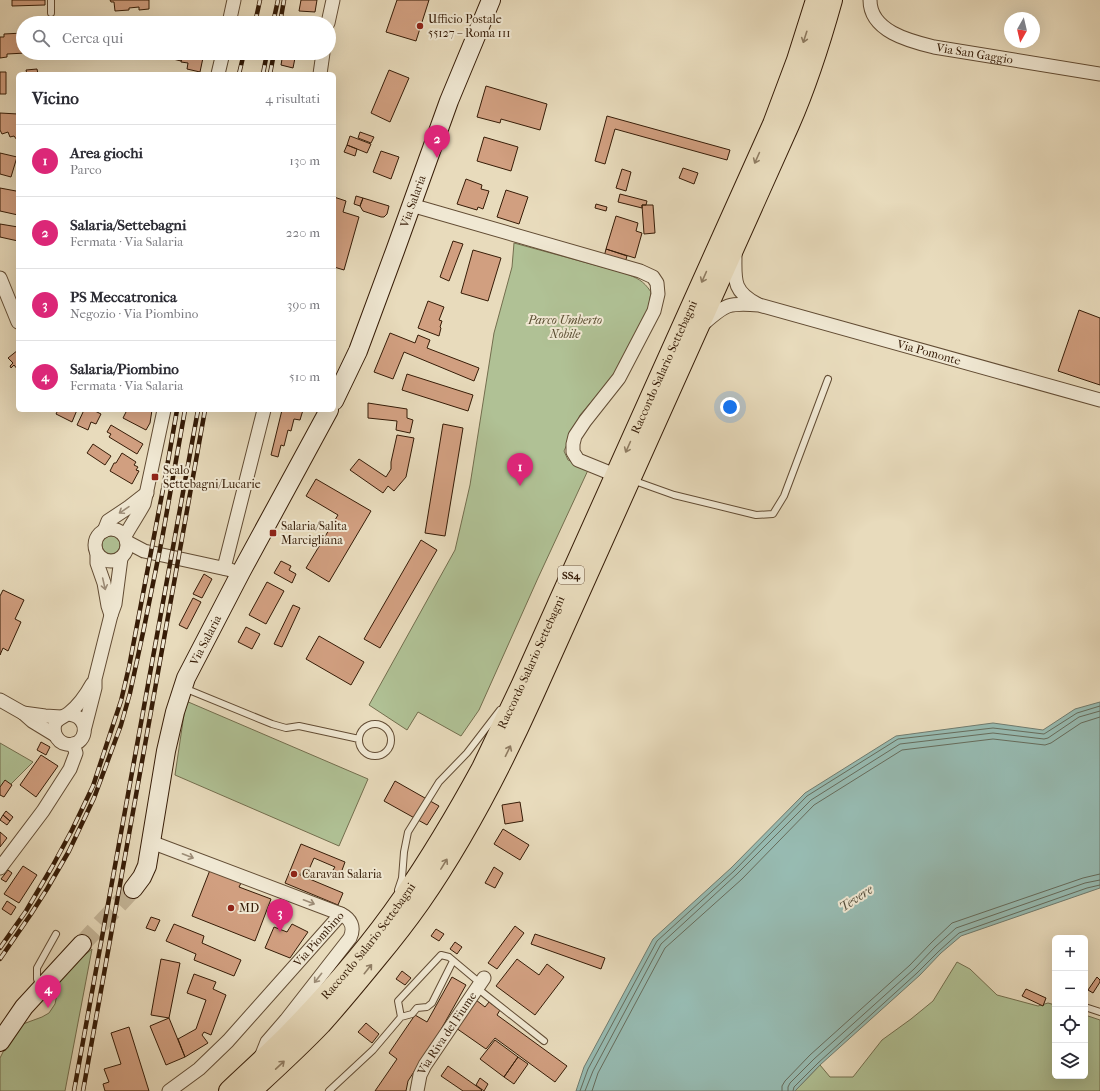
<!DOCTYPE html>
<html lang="it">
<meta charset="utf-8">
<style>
body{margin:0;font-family:"IM FELL French Canon",serif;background:#f7f7f7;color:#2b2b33}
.controls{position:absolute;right:12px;bottom:12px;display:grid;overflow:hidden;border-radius:6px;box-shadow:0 4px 16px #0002}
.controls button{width:36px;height:36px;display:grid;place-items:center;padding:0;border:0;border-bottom:1px solid #e1e1e2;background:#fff;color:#2b2b33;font:20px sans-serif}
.compass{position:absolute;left:1004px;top:12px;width:36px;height:36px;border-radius:50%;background:#fff;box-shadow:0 4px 16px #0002;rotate:188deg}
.you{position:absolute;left:730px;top:407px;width:14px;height:14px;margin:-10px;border:3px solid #fff;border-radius:50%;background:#1a73e8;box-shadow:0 0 0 6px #1a73e833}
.badge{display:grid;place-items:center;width:26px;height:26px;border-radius:50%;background:#db2777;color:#fff;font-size:13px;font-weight:700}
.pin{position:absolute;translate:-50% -33px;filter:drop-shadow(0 1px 2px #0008)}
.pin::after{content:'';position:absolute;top:21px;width:14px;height:12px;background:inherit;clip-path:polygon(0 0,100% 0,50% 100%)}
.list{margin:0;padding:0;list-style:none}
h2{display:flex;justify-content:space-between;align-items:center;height:52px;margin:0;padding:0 16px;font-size:17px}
h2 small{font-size:13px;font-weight:400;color:#7c7c81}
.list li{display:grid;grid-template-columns:26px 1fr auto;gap:12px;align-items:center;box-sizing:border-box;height:72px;padding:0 16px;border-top:1px solid #e1e1e2}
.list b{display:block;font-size:15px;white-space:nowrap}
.list p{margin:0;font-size:13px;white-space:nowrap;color:#7c7c81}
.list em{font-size:13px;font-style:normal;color:#7c7c81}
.icon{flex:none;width:22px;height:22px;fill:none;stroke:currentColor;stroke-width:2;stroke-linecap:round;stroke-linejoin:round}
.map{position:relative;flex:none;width:1100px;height:1091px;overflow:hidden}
.search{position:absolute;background:#fff;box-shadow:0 4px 16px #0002;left:16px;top:16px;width:320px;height:44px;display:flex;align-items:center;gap:10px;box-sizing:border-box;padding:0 14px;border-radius:22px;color:#7c7c81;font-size:15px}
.panel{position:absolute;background:#fff;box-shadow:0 4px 16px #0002;left:16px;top:72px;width:320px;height:340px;border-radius:6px}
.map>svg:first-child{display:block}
</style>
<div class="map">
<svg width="1100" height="1091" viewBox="0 0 1100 1091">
<rect width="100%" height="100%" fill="#e8dbbc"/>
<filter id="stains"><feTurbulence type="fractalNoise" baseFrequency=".005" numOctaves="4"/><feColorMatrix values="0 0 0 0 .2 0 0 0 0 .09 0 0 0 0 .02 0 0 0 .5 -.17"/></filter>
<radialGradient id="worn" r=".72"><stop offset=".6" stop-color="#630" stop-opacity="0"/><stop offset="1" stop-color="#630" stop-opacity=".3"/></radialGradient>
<path fill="#b0c195" stroke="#736e4e" d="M 514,243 L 624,273 C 637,278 643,280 651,292 L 647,318 L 615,374 L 580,415 L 564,451 L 568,460 L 589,468 L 538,578 L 479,710 L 461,736 L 418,712 L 407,730 L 369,705 L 455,550 L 470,485 L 494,333 L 512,267 Z
M102 545a9 9 0 1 1 18 0a9 9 0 1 1-18 0Z
M 186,701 L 368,779 L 339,846 L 175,775 Z
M 0,743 L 33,762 L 0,795 Z
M 92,949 L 65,1091 L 0,1091 L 0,1058 L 13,1032 L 23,1024 L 42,1017 L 49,1013 L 55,1004 L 60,980 L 65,971 Z
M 957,962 L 970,969 L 997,995 L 1038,1006 L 1048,1003 L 1055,1005 L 1055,1076 L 1085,1076 L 1085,1015 L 1100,1020 L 1100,1091 L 795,1091 L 820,1065 L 830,1077 L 853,1077 L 882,1040 L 911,1019 L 933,1001 Z"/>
<path fill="#97bbb2" stroke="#707b6e" d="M 1100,702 L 1100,888 L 961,936 L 941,953 L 920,975 L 820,1065 L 795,1091 L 576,1091 L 584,1067 L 653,939 L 731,868 L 805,793 L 896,736 L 993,723 L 1043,730 L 1075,709 Z"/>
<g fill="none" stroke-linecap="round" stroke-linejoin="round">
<path stroke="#666c5c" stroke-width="1" d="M 580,1091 L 588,1069 L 657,941 L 734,871 L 807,796 L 898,739 L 993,728 L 1044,734 L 1077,713 L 1100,706
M 585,1091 L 593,1071 L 661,944 L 737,874 L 811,800 L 900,744 L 993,733 L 1044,739 L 1048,738 L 1079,717 L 1100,711
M 592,1091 L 598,1073 L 665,948 L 742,879 L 814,805 L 902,750 L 993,739 L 1045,745 L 1051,743 L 1081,723 L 1100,717
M 782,1091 L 782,1086 L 785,1081 L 810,1055 L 910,965 L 931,943 L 952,923 L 1083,878 L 1100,874
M 788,1091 L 788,1087 L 790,1083 L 814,1059 L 914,969 L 935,947 L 956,928 L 1085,883 L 1100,880
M 793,1091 L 794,1087 L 818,1063 L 917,973 L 939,951 L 959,933 L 1087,888 L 1100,885"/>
</g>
<path fill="#d19f80" stroke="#361c07" d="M 12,0 L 45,0 L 45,5 L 12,6 Z
M 110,0 L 149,0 L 149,9 L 139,10 L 139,7 L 129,8 L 129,10 L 115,11 L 114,2 L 111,2 Z
M 301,0 L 317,0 L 315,12 L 299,11 Z
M 397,0 L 429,0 L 416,41 L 386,32 Z
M 23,33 L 23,53 L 26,53 L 7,54 L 7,57 L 0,58 L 0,37 L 4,37 L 4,34 Z
M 174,53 L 182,54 L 181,61 L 173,59 Z
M 183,53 L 204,53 L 200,72 L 187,69 L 188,63 L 181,62 Z
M 283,53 L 296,53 L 293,68 L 281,65 Z
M 37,69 L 38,74 L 27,74 L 26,70 Z
M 389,70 L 409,78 L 390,122 L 371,113 Z
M 0,72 L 6,72 L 6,94 L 0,94 Z
M 486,86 L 547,104 L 540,130 L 501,119 L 500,123 L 477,117 Z
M 0,113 L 18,114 L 18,140 L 17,140 L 14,136 L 10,137 L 8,132 L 2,134 L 0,130 Z
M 607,116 L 730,150 L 727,160 L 615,129 L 605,164 L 595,161 Z
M 360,132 L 374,137 L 371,143 L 358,138 Z
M 350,136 L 371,144 L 367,153 L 347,145 Z
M 484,137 L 518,147 L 511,171 L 477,161 Z
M 347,145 L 357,149 L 355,156 L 344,152 Z
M 381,151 L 399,157 L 391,179 L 373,172 Z
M 0,153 L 17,157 L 11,177 L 0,174 Z
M 683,168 L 698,173 L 694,184 L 679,178 Z
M 622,169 L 631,172 L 626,191 L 616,188 Z
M 466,179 L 482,185 L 481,189 L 489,191 L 483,209 L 478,207 L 477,210 L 457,204 Z
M 0,188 L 16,191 L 18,193 L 18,215 L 0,211 Z
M 506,190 L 528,197 L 519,224 L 497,217 Z
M 620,194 L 647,201 L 646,205 L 642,205 L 642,208 L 618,202 Z
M 356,196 L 363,198 L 360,206 L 354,204 Z
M 334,197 L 346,201 L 343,212 L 359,217 L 344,270 L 334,267 Z
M 363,198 L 389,206 L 387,214 L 384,217 L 381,217 L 363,211 L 360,206 Z
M 596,204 L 607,207 L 606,211 L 595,208 Z
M 642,205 L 653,205 L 655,233 L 644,234 Z
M 616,216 L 638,223 L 636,231 L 642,233 L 635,258 L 606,249 Z
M 0,224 L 18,227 L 18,241 L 0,237 Z
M 453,241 L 463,244 L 449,281 L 440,277 Z
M 606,249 L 627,256 L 625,263 L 604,257 Z
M 473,250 L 501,258 L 488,301 L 461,293 Z
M 428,301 L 444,307 L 439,320 L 442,321 L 440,327 L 441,328 L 439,336 L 418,328 Z
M 1079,310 L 1100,318 L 1100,385 L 1058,371 Z
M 390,333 L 415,343 L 418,335 L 430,340 L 427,348 L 479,368 L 474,381 L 404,352 L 393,379 L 374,372 Z
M 18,350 L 18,370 L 14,365 L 11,368 L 10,366 L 13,363 L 8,358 Z
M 407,374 L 473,395 L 468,411 L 402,390 Z
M 368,403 L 407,409 L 407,418 L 413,420 L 410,433 L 396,430 L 397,421 L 368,418 Z
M 58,410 L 77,410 L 72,422 L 56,414 Z
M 84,410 L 96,410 L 95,411 L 101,414 L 96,424 L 91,422 L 88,430 L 77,425 Z
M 127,410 L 152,410 L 150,423 L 146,430 L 123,418 Z
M 282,410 L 303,410 L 300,420 L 294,419 L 291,431 L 288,430 L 284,446 L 281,445 L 278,457 L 271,455 Z
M 443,424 L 463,428 L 445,536 L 425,533 Z
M 111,425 L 143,444 L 137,454 L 109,437 L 111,434 L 107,432 Z
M 397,435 L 414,438 L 406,477 L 394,491 L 388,486 L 383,493 L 350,470 L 359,459 L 386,477 L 391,469 L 391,462 Z
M 93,444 L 111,456 L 105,465 L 87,453 Z
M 122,453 L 136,462 L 134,465 L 138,467 L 136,470 L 139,471 L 132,484 L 110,471 L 114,463 L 116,463 Z
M 316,479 L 371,511 L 329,582 L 306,568 L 338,515 L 306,496 Z
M 421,540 L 437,550 L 380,648 L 364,639 Z
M 281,561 L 291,566 L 289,570 L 296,574 L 292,583 L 274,573 Z
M 204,574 L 212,579 L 202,598 L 193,594 Z
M 267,582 L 284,591 L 266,624 L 249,615 Z
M 3,590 L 24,600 L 15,619 L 21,622 L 8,651 L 3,648 L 0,655 L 0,596 Z
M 193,598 L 201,602 L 187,629 L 179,625 Z
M 293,605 L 300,608 L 282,647 L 274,644 Z
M 246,627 L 260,634 L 252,649 L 238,642 Z
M 319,636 L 364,662 L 351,685 L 306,659 Z
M 41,742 L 50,747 L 46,755 L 37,750 Z
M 41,755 L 58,766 L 36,797 L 20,785 Z
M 5,780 L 12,785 L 4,797 L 0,795 L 0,787 Z
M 395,781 L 439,806 L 427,825 L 384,801 Z
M 520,802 L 523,821 L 505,824 L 502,805 Z
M 6,811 L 13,817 L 10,821 L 3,815 Z
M 3,815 L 10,821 L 7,825 L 0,820 Z
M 503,829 L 529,845 L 520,860 L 494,844 Z
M 0,832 L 7,838 L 0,847 Z
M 301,844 L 345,862 L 341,873 L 333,870 L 335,867 L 314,858 L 307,874 L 302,871 L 300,875 L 343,893 L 338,905 L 285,883 Z
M 23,866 L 37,875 L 19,903 L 4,894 Z
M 494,867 L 503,873 L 495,888 L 485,883 Z
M 8,870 L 12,873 L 6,882 L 1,879 Z
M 210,870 L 241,883 L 239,887 L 271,899 L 255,941 L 192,916 Z
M 7,901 L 16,907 L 11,915 L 2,909 Z
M 151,917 L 160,920 L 155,931 L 146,928 Z
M 174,924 L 204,936 L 202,943 L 241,960 L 234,976 L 194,960 L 196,954 L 166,941 Z
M 292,924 L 308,932 L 290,958 L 265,948 L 274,927 L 287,932 Z
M 515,926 L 524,933 L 497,969 L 488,963 Z
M 436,929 L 444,934 L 439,941 L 431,936 Z
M 535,934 L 605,958 L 601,969 L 531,944 Z
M 455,942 L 462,947 L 457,954 L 450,949 Z
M 161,959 L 180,963 L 169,1018 L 151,1015 Z
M 517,959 L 539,975 L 547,964 L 564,977 L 535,1015 L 496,986 Z
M 402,971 L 411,978 L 405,985 L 396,979 Z
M 194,974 L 216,982 L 213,989 L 226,995 L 211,1035 L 204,1032 L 202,1035 L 208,1043 L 185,1057 L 178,1039 L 196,1029 L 206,1000 L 187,993 Z
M 452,977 L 466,985 L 439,1033 L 408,1081 L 406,1091 L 375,1091 L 397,1059 L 389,1053 L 415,1015 L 427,1022 Z
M 1097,977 L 1100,980 L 1100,982 L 1093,993 L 1088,990 Z
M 1026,989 L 1046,998 L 1043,1006 L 1022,996 Z
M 476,1000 L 485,1007 L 489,1002 L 500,1010 L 497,1015 L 567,1066 L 555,1082 L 495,1038 L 486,1049 L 456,1028 Z
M 169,1018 L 185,1057 L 166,1065 L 150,1026 Z
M 366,1023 L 379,1034 L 372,1043 L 358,1032 Z
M 129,1027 L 149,1091 L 105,1091 L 103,1084 L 109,1082 L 104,1069 L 121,1064 L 111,1033 Z
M 495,1040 L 518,1057 L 504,1077 L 480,1059 Z
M 518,1057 L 528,1064 L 514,1084 L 504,1077 Z
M 448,1066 L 482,1090 L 481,1091 L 463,1091 L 441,1076 Z
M 480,1078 L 488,1084 L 484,1091 L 476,1085 Z"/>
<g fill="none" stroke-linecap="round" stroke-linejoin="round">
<path stroke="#c4b598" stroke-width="18" stroke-dasharray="18 9" stroke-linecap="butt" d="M 82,944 L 133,889"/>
<defs>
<path id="lane" d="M 51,0 L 51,13
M 632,480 L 674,495 L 756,515 L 773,514 L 784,496 L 828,379
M 184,688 L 272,724 L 286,728 L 299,726 L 359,739
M359 740a16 16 0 1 1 32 0a16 16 0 1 1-32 0Z
M 398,890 L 402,878 L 404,852 L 408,832 L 439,782 L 467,753 L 500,710
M 453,961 L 432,1003 L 427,1007 L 417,1008 L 412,1014 L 401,1017 L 398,1001 L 441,955 L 449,957 L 480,983
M 40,987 L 37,979 L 37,968 L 56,934
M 477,988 L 544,1041
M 1085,1007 L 1100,1012
M 329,1091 L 373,1050 L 401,1017"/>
<g id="street">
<path id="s1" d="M 870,0 C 870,31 909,41 934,47 L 1100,74"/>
<path d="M 229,23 L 234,0"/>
<path d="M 328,23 L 333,0"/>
<path d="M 218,74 L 223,53"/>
<path d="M 320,74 L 323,53"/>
<path d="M 411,205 L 640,271 L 653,277 L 657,283 L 658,294 L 654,311 L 619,378 L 585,421 L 575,436 L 573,444 L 573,452 L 578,460 L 615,475"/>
<path d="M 735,254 C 735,279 732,291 757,304"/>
<path d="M 0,278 L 18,322"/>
<path id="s2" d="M 702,325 C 725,305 727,302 759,305 L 1100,400"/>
<circle cx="111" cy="545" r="16"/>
<path d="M 104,531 L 108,521 L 129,507 L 147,493"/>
<path d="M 125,536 C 131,525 138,515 144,504 L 164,410"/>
<path d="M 127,542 L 144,551 L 231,570"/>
<path d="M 97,554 L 97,563 L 104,583 L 108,606 L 111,615"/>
<path d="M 224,568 L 264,410"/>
<path d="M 0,700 L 23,713 L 32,721 L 55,735"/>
<path d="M 23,713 L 45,716 L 61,717"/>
<path d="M 68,714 C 93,716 87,749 66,744 C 61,743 57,739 55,734 C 54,730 54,725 56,722 C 60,717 64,717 69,713 C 79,705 86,695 92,684"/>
<path d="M 85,727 L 95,688 L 95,679 L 111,615 L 115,604 L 121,558"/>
<path d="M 151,842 L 341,914 C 351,919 355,927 350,938 L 286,1020 L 267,1042 L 261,1057"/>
<path d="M 0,868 L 43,811 L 70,769 L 76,753 L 73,744"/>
<path id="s3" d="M 169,1091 L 199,1069 L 228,1041 L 341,914"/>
<path id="s4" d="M 417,1091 L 420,1075 L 425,1065 L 484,978"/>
</g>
<g id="secondary">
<path id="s5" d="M 334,401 L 358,351 L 395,251 L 449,101 L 491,0"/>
<path id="s6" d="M 133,889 L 142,877 L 147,866 L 166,751 L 175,712 L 186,678 L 241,572 L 329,410"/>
<path d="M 0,1042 L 24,1007 L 82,944"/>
</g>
<g id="primary">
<path id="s7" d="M 229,1091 C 249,1072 269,1054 288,1035 C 330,992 370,946 403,898 C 432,856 458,812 482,768 C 495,741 508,713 521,686 L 773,124 L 797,60 L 816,0"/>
<path d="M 251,1091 C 275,1069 299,1047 321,1024 C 340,1003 358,981 376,959 C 391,941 406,922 420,902 C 465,837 501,767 533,696 L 789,125 C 807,84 820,43 832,0"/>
</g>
</defs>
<use href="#lane" stroke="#624c34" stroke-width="8"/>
<use href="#street" stroke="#624c34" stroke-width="15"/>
<use href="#secondary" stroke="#361c07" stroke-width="20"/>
<use href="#primary" stroke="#361c07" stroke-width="22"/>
<use href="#lane" stroke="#f0e8d3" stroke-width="6"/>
<use href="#street" stroke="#f0e8d3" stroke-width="13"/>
<use href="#secondary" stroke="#f0e8d3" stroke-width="18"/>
<use href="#primary" stroke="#e8dbbc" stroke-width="20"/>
<defs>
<path id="rail" d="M 255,23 L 260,0
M 273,23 L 278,0
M 280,23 L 284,0
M 239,74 L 244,53
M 263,74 L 267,53
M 270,74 L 274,53
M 0,948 L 26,911 L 52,867 L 72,830 L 93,786 L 113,725 L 121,701 L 129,667 L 164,484 L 177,410
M 0,959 L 31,914 L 47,889 L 69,851 L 94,798 L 121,725 L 130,693 L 144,628 L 162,539 L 185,410
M 74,1091 L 198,410
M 83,1091 L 205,410"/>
</defs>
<use href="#rail" stroke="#361c07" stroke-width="4.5"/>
<use href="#rail" stroke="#f0e8d3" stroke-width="3" stroke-dasharray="9" stroke-linecap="butt"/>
</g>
<defs><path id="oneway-shaft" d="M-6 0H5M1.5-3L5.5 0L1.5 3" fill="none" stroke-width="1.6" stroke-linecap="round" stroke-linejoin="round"/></defs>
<g stroke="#8f7c62">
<use href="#oneway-shaft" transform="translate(805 37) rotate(108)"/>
<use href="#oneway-shaft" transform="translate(757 158) rotate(114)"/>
<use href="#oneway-shaft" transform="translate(704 277) rotate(114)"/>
<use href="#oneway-shaft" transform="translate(628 447) rotate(114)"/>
<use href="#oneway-shaft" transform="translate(508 751) rotate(-64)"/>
<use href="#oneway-shaft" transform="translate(444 864) rotate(-58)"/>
<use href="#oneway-shaft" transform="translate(368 969) rotate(-51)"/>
<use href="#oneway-shaft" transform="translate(280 1065) rotate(-43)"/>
</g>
<g stroke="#9c8c77">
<use href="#oneway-shaft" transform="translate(124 510) rotate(146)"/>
<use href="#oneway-shaft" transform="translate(104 584) rotate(77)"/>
<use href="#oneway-shaft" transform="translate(188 856) rotate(21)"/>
<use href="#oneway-shaft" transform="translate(309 902) rotate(21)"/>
<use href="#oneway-shaft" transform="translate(318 978) rotate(128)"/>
</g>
<g fill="#8f2418" stroke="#f0e8d3" stroke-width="1.5">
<circle cx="420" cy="26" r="4"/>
<rect x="151" y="473" width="8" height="8" rx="2"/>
<rect x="269" y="529" width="8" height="8" rx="2"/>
<circle cx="294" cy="874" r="4"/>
<circle cx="231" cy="908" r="4"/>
</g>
<g text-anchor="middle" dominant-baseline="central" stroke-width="4" stroke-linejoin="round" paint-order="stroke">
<rect fill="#f0e8d3" stroke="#6e5944" stroke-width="1" x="558" y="566" width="26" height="18" rx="3"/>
<g font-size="11" font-weight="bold" fill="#361c07">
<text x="571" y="575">SS4</text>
</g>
<g font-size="12" fill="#361c07" stroke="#f0e8d3" text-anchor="start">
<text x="428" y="19">Ufficio Postale<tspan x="428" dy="14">55127 – Roma 111</tspan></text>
<text x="163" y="470">Scalo<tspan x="163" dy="14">Settebagni/Lucarie</tspan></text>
<text x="281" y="526">Salaria/Salita<tspan x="281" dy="14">Marcigliana</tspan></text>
<text x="302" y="874">Caravan Salaria</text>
<text x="239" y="908">MD</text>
</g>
<g font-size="12" fill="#361c07" stroke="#f0e8d3">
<text stroke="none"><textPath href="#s1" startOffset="127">Via San Gaggio</textPath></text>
<text stroke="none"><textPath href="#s5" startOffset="215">Via Salaria</textPath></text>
<text stroke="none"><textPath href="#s2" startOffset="240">Via Pomonte</textPath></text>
<text stroke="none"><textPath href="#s7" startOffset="853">Raccordo Salario Settebagni</textPath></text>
<text stroke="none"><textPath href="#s6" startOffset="262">Via Salaria</textPath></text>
<text stroke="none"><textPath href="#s7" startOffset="529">Raccordo Salario Settebagni</textPath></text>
<text stroke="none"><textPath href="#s7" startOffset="205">Raccordo Salario Settebagni</textPath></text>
<text stroke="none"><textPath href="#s3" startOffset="214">Via Piombino</textPath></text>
<text stroke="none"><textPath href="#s4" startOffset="66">Via Riva del Fiume</textPath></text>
</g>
<g font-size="12" font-style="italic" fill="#5b4e32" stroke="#f0e8d3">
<text x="565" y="320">Parco Umberto<tspan x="565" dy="14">Nobile</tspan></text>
</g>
<g font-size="13" font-style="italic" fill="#534c3a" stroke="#f0e8d3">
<text transform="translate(856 898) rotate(-34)">Tevere</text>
</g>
</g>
<rect width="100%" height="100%" filter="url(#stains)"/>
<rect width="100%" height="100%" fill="url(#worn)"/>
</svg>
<div class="controls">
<button>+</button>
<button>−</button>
<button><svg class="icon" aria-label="locate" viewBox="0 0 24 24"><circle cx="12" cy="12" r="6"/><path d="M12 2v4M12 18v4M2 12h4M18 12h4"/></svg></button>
<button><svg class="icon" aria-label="layers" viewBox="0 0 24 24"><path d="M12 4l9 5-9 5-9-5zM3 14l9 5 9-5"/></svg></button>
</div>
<svg class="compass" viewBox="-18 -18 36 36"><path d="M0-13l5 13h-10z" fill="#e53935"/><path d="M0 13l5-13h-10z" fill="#7c7c81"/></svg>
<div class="you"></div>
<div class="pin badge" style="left:520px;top:486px">1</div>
<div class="pin badge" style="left:437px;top:158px">2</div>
<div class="pin badge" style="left:280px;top:932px">3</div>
<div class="pin badge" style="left:48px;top:1008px">4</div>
<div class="search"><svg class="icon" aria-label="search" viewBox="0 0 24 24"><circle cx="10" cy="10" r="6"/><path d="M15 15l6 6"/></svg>Cerca qui</div>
<section class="panel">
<h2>Vicino<small>4 risultati</small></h2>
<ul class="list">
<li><span class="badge">1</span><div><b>Area giochi</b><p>Parco</p></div><em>130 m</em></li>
<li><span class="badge">2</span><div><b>Salaria/Settebagni</b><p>Fermata · Via Salaria</p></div><em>220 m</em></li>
<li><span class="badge">3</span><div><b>PS Meccatronica</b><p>Negozio · Via Piombino</p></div><em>390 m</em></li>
<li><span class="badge">4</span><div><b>Salaria/Piombino</b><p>Fermata · Via Salaria</p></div><em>510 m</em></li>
</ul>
</section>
</div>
